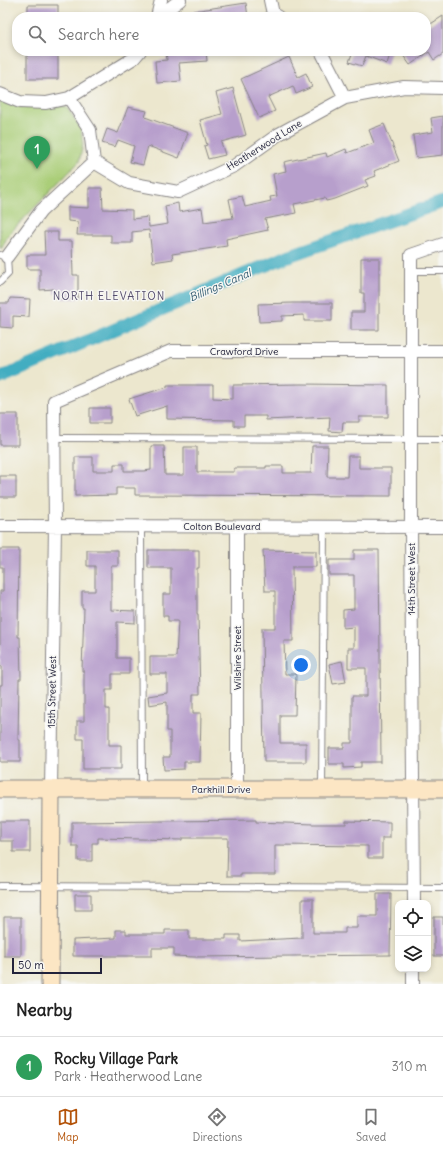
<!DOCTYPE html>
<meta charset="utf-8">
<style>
body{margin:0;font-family:Delius,sans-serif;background:#f6f6f6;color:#222}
.controls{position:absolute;right:12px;bottom:12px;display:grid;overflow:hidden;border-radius:8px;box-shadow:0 2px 6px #0003}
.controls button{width:36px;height:36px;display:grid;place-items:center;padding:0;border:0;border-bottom:1px solid #e0e0e0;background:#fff;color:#222;font:20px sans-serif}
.scale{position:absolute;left:12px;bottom:10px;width:90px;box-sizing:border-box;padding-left:4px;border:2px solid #22223b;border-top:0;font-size:11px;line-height:14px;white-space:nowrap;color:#22223b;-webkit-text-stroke:3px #f6f6f2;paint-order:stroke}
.you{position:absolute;left:301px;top:665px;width:14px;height:14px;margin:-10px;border:3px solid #fff;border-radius:50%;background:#1a73e8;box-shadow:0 0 0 6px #1a73e833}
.badge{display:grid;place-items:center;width:26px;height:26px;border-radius:50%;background:#b45309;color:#fff;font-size:13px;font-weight:700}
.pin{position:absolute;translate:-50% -33px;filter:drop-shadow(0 1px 2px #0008)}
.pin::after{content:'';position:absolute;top:21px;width:14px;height:12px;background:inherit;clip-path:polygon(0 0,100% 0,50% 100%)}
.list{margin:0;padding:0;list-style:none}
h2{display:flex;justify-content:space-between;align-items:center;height:52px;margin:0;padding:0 16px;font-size:17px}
h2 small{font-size:13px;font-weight:400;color:#767676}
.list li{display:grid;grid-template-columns:26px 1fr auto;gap:12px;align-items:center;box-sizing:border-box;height:60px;padding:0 16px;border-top:1px solid #e0e0e0}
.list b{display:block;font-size:15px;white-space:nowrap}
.list p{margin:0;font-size:13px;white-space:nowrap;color:#767676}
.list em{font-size:13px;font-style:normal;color:#767676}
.icon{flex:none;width:22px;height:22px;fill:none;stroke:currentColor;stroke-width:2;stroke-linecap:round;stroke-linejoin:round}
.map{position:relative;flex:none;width:443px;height:984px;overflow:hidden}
.search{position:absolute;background:#fff;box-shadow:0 2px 6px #0003;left:12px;right:12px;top:12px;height:44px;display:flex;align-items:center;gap:10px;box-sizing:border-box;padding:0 14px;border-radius:16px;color:#767676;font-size:15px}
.sheet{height:112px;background:#fff}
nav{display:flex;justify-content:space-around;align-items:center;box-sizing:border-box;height:56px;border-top:1px solid #e0e0e0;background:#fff;font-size:11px;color:#767676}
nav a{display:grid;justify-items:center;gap:2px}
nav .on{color:#b45309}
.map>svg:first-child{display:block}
</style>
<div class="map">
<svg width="443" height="984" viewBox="0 0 443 984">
<rect width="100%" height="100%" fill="#f6f6f2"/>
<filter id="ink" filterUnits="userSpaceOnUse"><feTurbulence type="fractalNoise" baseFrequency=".025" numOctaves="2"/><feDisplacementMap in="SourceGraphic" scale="8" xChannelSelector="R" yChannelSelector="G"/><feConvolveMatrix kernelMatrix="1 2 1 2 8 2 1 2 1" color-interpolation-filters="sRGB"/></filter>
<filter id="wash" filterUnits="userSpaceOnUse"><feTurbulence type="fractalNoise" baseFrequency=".012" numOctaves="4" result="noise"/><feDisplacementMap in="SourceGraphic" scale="16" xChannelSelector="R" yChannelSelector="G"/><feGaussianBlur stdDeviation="0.9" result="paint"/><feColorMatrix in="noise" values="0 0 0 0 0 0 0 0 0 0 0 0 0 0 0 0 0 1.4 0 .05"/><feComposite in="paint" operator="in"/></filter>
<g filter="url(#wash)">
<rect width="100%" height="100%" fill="#ece7ce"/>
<path fill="#aace78" stroke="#66785a" d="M 0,101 L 20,107 L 63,106 L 67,108 L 81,128 L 83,145 L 79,162 L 8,235 L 2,248 L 0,248 Z"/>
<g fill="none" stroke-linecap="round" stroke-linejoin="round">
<path stroke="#42adc1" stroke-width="13" d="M 0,378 L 288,256 L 443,202"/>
</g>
<g id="blocks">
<path fill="#b79fcc" d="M 246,3 L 248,17 L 193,17 L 193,11 Z
M 28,5 L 58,5 L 58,17 L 28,17 Z
M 443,16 L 443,54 L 434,60 L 429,52 L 410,65 L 400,51 L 426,51 L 426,27 Z
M 27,51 L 58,51 L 58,79 L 27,79 Z
M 166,51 L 206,51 L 207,61 L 179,63 L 181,81 L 157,83 L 155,61 L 167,60 Z
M 353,51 L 391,51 L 387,64 L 366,56 L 362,66 L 349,62 Z
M 289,57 L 298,77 L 306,73 L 312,87 L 296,94 L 293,86 L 268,97 L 275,111 L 259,118 L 241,79 Z
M 233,88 L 246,135 L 221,142 L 225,155 L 208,159 L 204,146 L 207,145 L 200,120 L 222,114 L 216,93 Z
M 128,107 L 147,111 L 145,117 L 188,133 L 179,158 L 148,146 L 143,165 L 130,162 L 134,146 L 118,140 L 115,147 L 102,143 L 107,129 L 118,133 Z
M 443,116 L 443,155 L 416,158 L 413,135 L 433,132 L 431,118 Z
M 384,124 L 399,161 L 374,171 L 376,176 L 365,180 L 368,186 L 335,199 L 326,201 L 325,198 L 294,204 L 296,213 L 265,219 L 268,230 L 226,239 L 227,246 L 172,254 L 173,259 L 153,262 L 149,230 L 132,232 L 132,243 L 111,243 L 111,235 L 77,235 L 78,222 L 68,221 L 68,207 L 89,208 L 89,188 L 102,188 L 103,209 L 132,210 L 132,219 L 148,217 L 149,227 L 168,224 L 165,206 L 178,203 L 179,212 L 202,208 L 204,222 L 233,218 L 229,199 L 242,196 L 245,207 L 271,201 L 270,197 L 277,196 L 273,174 L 286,171 L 284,162 L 326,153 L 327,157 L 346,149 L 347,153 L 374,143 L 369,130 Z
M 44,232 L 58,232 L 58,241 L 72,241 L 73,275 L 78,275 L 78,299 L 62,299 L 62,294 L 54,294 L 54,289 L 40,290 L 40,269 L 27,269 L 27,255 L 45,255 Z
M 361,258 L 379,258 L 379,330 L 351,330 L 351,312 L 364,312 L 364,293 L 361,293 Z
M 10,298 L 30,299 L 29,317 L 13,316 L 13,328 L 0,327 L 0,303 L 9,303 Z
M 292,303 L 332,303 L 332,321 L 304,321 L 304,315 L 282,316 L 282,321 L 259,322 L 258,304 Z
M 301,384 L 388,385 L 388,417 L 359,417 L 359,422 L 343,422 L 342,432 L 329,431 L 330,417 L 266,420 L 266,416 L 244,416 L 244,426 L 234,426 L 234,420 L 167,419 L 167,406 L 135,416 L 129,399 L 167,387 L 167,385 L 213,385 L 213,398 L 233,399 L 233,385 Z
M 90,408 L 110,408 L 110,423 L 90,423 Z
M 0,414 L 18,414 L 18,445 L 0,445 Z
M 151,446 L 164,446 L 165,475 L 184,475 L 184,447 L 197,447 L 197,472 L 234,472 L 234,468 L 266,468 L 266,466 L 283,466 L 283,473 L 311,473 L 312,446 L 328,446 L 327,477 L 347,477 L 348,456 L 359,456 L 359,468 L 391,468 L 391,496 L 135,495 L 135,488 L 116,488 L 116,495 L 75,496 L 75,457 L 93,457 L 93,471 L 114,471 L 114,464 L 124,464 L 124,471 L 144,471 L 151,470 Z
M 0,476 L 16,476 L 16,497 L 0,497 Z
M 0,549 L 19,549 L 18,637 L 20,637 L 21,679 L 19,679 L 18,740 L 20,740 L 20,762 L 0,762 L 0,685 L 2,685 L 2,666 L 0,666 L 0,591 L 3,591 L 3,567 L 0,567 Z
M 87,550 L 118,550 L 118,566 L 111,566 L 111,610 L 135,611 L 135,623 L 117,622 L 117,658 L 129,658 L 129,674 L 112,674 L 112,690 L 106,690 L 106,709 L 109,709 L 109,745 L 121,745 L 121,769 L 83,769 L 83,739 L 77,739 L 77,721 L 84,721 L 84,671 L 82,671 L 84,608 L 82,608 L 82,591 L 95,591 L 95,566 L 87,566 Z
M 148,550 L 199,550 L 199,568 L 197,568 L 197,614 L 198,614 L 200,694 L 193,694 L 193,713 L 201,713 L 200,762 L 184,762 L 184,769 L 164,770 L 163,757 L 170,757 L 170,731 L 167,731 L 167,702 L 149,705 L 148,696 L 167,693 L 167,674 L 150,674 L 150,657 L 176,657 L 178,621 L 168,621 L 168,616 L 163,616 L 163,594 L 171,594 L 171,568 L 148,568 Z
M 263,550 L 316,551 L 316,567 L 292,567 L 293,641 L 284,641 L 285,674 L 296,674 L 295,715 L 280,715 L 280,743 L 306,743 L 306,762 L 264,762 L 262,628 L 275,628 L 275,591 L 265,591 Z
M 354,550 L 379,550 L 381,762 L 361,762 L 361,767 L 344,768 L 344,764 L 329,764 L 329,748 L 344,748 L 344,743 L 352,743 L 352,696 L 366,696 L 366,668 L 348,668 L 348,648 L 354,648 L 354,627 L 343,628 L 343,610 L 354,609 L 354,575 L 329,575 L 329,560 L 354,560 Z
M 342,661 L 346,682 L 333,684 L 329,664 Z
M 256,820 L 256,822 L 314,824 L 346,824 L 346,821 L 390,822 L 390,838 L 382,838 L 382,858 L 368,858 L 368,846 L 275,845 L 275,874 L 241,874 L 241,876 L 227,876 L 228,838 L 182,838 L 182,840 L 98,838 L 98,843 L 92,843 L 92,861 L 78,861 L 78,846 L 72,846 L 72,822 Z
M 0,821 L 30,821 L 30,852 L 13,852 L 13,841 L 0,841 Z
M 75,894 L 91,894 L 91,910 L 75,910 Z
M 377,894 L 391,894 L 390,955 L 194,957 L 174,956 L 174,948 L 152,948 L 152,956 L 73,956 L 73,940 L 116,938 L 116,930 L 126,930 L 126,934 L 165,934 L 165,930 L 189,930 L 189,939 L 226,939 L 226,935 L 240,935 L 240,941 L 302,938 L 302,899 L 313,899 L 313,933 L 345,933 L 345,928 L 357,928 L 357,916 L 377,916 Z
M 4,917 L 21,917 L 21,956 L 4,956 Z
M 434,917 L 443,917 L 443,956 L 434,956 Z"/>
</g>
</g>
<g filter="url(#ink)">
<use href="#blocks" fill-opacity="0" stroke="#878484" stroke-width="1"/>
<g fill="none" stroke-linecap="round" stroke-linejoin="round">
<defs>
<path id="lane" d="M 0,255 L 7,257 L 8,274 L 0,282
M 411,271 L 443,271
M 55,438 L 443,439
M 141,526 L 142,788
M 322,788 L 324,527
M 0,886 L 443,888"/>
<path id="street" d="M 270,0 L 273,14 L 278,17
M 157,17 L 161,0
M 165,17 L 171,7 L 180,0
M 321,51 L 345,98
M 0,94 L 20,102 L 46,103 L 69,98 L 134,58 L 140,51
M 94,162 L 129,183 L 178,192 L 234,166 L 279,134 L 345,98 L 404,87 L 443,88
M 7,257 L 41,211 L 94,162 L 90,130 L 69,98
M 0,526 L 443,527
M 237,527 L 237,789
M 51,789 L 55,526 L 54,401 L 171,351 L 443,351
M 414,903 L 411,527 L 411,255 L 443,244
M 413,984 L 413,969"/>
<path id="secondary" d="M 0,789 L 443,789
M 50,984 L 51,789"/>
</defs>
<use href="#lane" stroke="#878484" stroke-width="8"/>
<use href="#street" stroke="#878484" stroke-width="14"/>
<use href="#secondary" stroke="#878484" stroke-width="19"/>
<use href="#lane" stroke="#fff" stroke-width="6"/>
<use href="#street" stroke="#fff" stroke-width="12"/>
<use href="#secondary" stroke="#fce6c4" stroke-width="17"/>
</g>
</g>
<g text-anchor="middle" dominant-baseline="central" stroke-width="3" stroke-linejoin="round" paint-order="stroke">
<g font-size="10" fill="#22223b" stroke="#f6f6f2">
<text transform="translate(264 145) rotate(-32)">Heatherwood Lane</text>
<text x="244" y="351">Crawford Drive</text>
<text x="222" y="526">Colton Boulevard</text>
<text transform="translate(411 579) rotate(-90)">14th Street West</text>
<text transform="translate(237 658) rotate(-90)">Wilshire Street</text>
<text transform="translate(52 692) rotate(-89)">15th Street West</text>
<text x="221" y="789">Parkhill Drive</text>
</g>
<g font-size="11" font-style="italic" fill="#2f5a71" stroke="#f6f6f2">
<text transform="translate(220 285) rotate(-23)">Billings Canal</text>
</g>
<g font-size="11" letter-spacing="1" fill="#564e6e" stroke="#f6f6f2">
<text x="109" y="296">NORTH ELEVATION</text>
</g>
</g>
</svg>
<div class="controls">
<button><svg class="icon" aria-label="locate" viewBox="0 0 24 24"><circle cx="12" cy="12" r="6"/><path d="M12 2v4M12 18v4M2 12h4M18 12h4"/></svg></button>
<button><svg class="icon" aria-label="layers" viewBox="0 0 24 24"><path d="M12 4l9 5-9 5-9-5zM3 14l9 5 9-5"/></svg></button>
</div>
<div class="scale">50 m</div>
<div class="you"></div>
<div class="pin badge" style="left:37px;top:169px;background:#2e9e5b">1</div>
<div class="search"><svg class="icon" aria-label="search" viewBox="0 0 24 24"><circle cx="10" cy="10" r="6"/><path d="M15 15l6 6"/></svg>Search here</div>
</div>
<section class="sheet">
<h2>Nearby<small></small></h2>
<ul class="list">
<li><span class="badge" style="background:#2e9e5b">1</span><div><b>Rocky Village Park</b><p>Park · Heatherwood Lane</p></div><em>310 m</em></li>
</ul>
</section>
<nav>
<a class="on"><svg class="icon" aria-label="map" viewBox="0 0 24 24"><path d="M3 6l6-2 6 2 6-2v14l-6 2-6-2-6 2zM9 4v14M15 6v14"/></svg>Map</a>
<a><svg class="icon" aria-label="directions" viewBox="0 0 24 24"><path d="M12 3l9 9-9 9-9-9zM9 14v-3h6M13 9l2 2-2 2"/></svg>Directions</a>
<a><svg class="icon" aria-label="saved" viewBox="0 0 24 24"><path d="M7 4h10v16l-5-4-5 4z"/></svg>Saved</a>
</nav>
